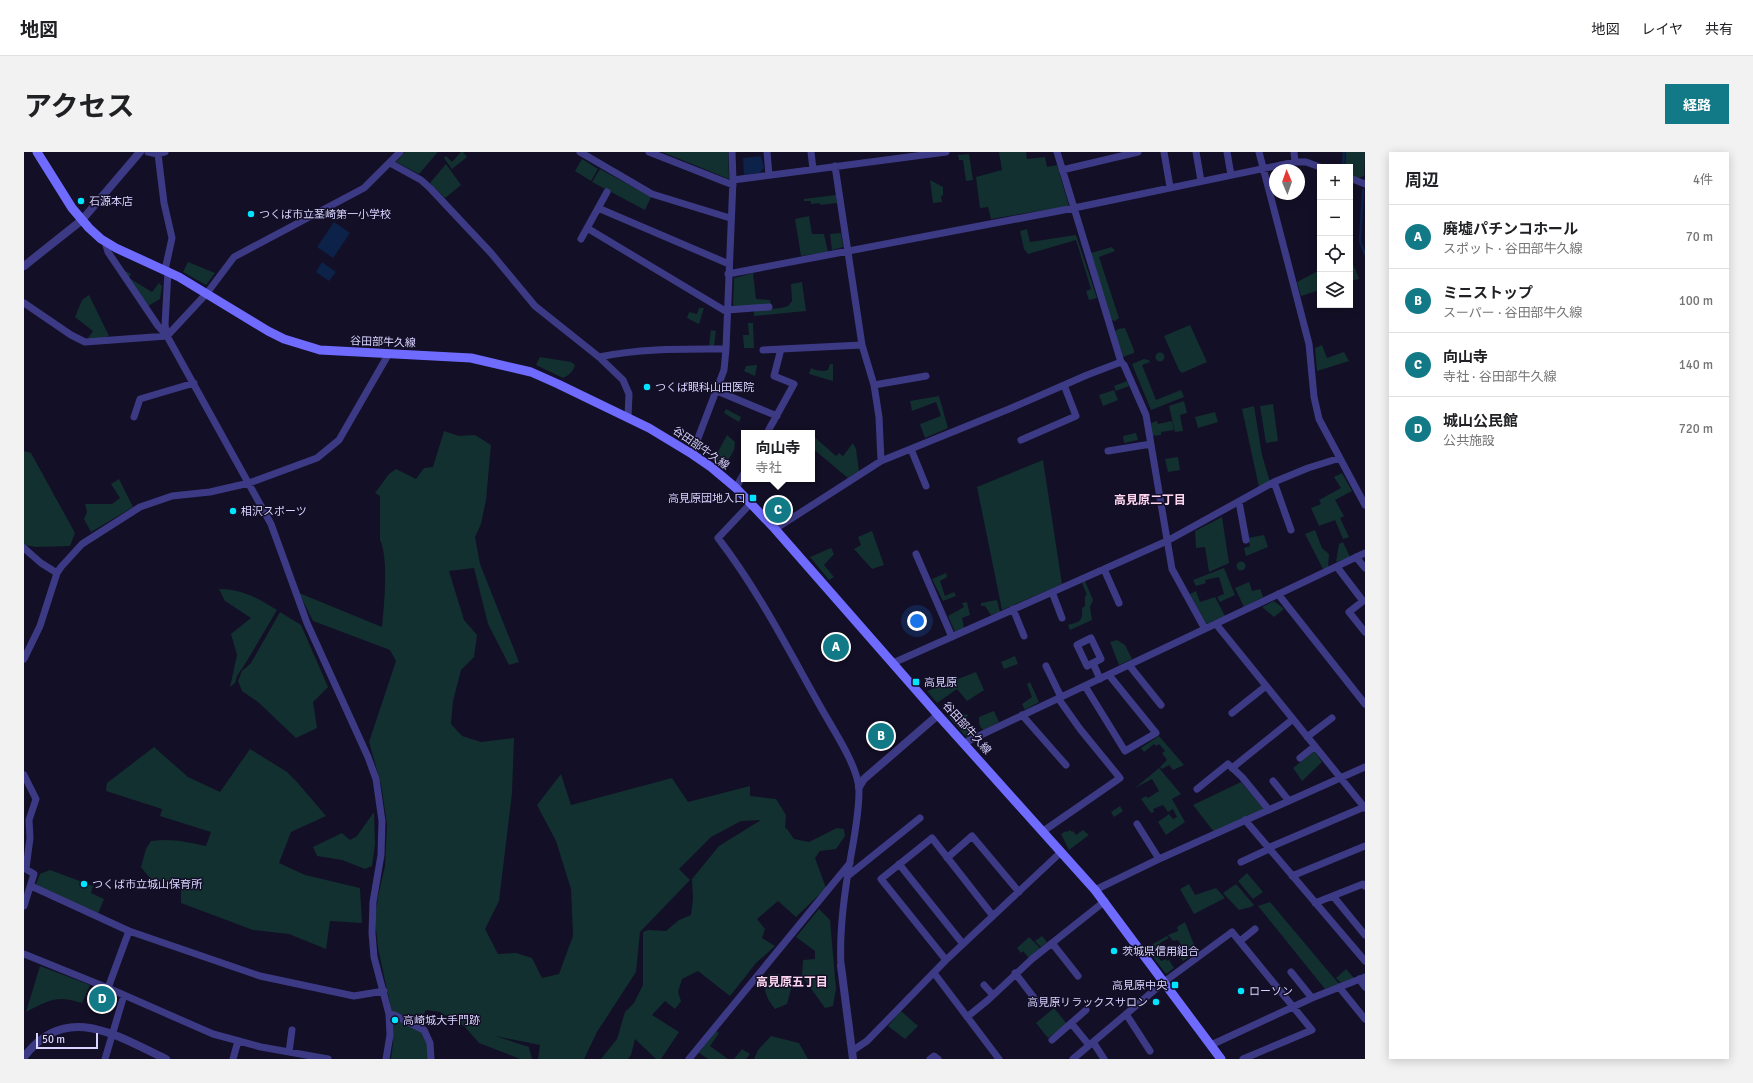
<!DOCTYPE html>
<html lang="ja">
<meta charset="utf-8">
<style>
body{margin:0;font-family:Signika,"Noto Sans JP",sans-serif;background:#f2f2f2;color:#202124}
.controls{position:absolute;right:12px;top:12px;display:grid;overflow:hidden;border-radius:0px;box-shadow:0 2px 10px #0003}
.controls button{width:36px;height:36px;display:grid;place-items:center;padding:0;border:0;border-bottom:1px solid #e0e0e0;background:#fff;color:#202124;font:20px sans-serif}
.compass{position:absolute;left:1245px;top:12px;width:36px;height:36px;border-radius:50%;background:#fff;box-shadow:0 2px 10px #0003;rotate:358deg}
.scale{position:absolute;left:12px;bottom:10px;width:62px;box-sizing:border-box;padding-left:4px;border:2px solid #d9d4ff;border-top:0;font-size:11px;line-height:14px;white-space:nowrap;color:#d9d4ff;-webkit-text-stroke:3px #130f26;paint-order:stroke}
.you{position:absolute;left:893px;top:469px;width:14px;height:14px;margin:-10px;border:3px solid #fff;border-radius:50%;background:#1a73e8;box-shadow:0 0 0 6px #1a73e833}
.badge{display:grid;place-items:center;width:26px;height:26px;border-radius:50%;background:#127987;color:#fff;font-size:13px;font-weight:700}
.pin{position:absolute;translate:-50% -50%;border:2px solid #fff;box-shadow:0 1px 4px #0006}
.popup{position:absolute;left:717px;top:278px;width:74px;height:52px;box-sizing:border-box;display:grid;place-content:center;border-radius:0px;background:#fff;filter:drop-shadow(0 1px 3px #0005);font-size:13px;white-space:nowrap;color:#757577}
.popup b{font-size:15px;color:#202124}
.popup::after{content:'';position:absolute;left:50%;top:100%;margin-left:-8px;border:8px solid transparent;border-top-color:#fff}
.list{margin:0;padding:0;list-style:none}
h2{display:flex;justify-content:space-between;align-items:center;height:52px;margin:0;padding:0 16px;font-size:17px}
h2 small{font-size:13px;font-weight:400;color:#757577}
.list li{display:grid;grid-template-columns:26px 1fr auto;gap:12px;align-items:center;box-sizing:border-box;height:64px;padding:0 16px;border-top:1px solid #e0e0e0}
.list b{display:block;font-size:15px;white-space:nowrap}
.list p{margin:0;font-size:13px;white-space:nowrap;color:#757577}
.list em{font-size:13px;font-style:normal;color:#757577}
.icon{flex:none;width:22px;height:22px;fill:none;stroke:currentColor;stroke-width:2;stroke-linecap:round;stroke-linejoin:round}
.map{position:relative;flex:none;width:1341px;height:907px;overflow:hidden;border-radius:0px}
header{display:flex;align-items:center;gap:24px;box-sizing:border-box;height:56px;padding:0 20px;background:#fff;border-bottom:1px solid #e0e0e0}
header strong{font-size:19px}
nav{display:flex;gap:22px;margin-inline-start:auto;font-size:14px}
.intro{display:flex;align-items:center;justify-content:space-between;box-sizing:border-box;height:96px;padding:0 24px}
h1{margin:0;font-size:28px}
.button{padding:10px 18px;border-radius:0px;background:#127987;color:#fff;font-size:14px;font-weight:700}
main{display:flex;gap:24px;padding:0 24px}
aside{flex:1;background:#fff;border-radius:0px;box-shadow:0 2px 10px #0003}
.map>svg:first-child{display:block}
</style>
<header>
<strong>地図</strong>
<nav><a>地図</a><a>レイヤ</a><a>共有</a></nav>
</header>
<div class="intro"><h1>アクセス</h1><a class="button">経路</a></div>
<main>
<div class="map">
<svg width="1341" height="907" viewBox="0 0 1341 907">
<rect width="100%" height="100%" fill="#130f26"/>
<path fill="#12302f" d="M 381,0 L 413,0 L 413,1 L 395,22 L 372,10 Z
M 437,0 L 439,0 L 443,5 L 428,17 L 420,6 L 422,4 L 428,10 Z
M 638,0 L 704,0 L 705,27 Z
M 975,0 L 1002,0 L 1003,7 L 1021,5 L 1023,15 L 1033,13 L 1045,54 L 967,67 L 964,55 L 956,56 L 952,25 L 978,18 Z
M 1322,0 L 1341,0 L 1340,24 L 1334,26 L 1326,22 L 1326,15 L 1321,15 Z
M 945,2 L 949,28 L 942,29 L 939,8 L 935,8 L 934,3 Z
M 558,7 L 574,17 L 567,29 L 551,19 Z
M 422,12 L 437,33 L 421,46 L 406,31 Z
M 576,17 L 627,45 L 621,58 L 568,30 Z
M 906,28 L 919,35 L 919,43 L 917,44 L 918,50 L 909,51 Z
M 812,43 L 813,51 L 796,53 L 796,51 L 787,52 L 787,49 L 780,49 L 780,47 Z
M 785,64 L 788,82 L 800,82 L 804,100 L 777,104 L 771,67 Z
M 1003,77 L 1006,90 L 1052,83 L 1073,146 L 1065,148 L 1062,139 L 1067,137 L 1052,88 L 1004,102 L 1000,97 L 996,79 Z
M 817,81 L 819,95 L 808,98 L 806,82 Z
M 1088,95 L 1091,99 L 1075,105 L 1095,166 L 1091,169 L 1087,168 L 1067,101 Z
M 1326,108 L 1331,116 L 1335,127 L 1326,129 Z
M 164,110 L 191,121 L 182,133 L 159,120 Z
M 1296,118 L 1296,138 L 1277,144 L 1273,130 Z
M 101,119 L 107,122 L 105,126 L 128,140 L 135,131 L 138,134 L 136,147 L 124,154 L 100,120 Z
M 729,121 L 732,147 L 746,148 L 747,153 L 709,155 L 710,126 Z
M 778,130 L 782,159 L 730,164 L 730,159 L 757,156 L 764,154 L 768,149 L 767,132 Z
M 65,143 L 85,184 L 76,187 L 64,186 L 69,179 L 51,165 L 58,148 Z
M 675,156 L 680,156 L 675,172 L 663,166 L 665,160 L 673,162 Z
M 724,171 L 729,171 L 730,196 L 720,196 L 719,183 L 725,183 Z
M 1166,173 L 1183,210 L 1158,221 L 1155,218 L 1140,184 Z
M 1101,176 L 1110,198 L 1110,201 L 1099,205 L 1091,180 L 1094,177 Z
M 687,178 L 692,179 L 690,194 L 685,194 Z
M 1298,193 L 1303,206 L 1320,200 L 1325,209 L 1293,219 L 1291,196 Z
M1131.5 205a4.5 4.5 0 1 1 9 0a4.5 4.5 0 1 1-9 0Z
M 516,205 L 547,210 L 551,213 C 549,220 545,223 539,226 L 512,213 Z
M 1120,207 L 1125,208 L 1126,210 L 1118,213 L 1132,248 L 1157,238 L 1160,245 L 1127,258 L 1108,212 Z
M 806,212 L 809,212 L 809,229 L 785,222 L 787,216 L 791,218 L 800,219 L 804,218 Z
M 733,213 L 731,224 L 720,219 L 722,214 Z
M 1103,229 L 1105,234 L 1092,239 L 1090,234 Z
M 1090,238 L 1094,248 L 1079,254 L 1075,243 Z
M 915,244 L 924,276 L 901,286 L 896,272 L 917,264 L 912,250 L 888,259 L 886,249 Z
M 1160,249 L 1163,261 L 1156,263 L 1159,279 L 1151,280 L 1145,254 Z
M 1249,252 L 1254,289 L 1242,291 L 1236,254 Z
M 1230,254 L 1238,303 L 1246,330 L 1235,335 L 1218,257 Z
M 702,257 L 717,265 L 715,270 L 700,261 Z
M 1191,260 L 1194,270 L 1174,276 L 1171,265 Z
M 1133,269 L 1134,272 L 1148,269 L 1150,278 L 1137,280 L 1137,283 L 1128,284 L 1127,271 Z
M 420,279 L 435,284 L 451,283 L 467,293 L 462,348 L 457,372 L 451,385 L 456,412 L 495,510 L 485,513 L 464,472 L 450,416 L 425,419 L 440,468 L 453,483 L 450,505 L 437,518 L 429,549 L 427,572 L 438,584 L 457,590 L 490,586 L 488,641 L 475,749 L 461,777 L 474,802 L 492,801 L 508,806 L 518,826 L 535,822 L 549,784 L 547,737 L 532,689 L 513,653 L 537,622 L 547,653 L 648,626 L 664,650 L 726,634 L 726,644 L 752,647 L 762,663 L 761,676 L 763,677 L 770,687 L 785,690 L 813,676 L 820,677 L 821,684 L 812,697 L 796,699 L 791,706 L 802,736 L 772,765 L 754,749 L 733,767 L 741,777 L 738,786 L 751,794 L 732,811 L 706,844 L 674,819 L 658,827 L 654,840 L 657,849 L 651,857 L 641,849 L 628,863 L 655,880 L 637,907 L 632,907 L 611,887 L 607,903 L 604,907 L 577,907 L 593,887 L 601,860 L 610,851 L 619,833 L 619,780 L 624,778 L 642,779 L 655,768 L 667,763 L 669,747 L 668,727 L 695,694 L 737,668 L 717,669 L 687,685 L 655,717 L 666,728 L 616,780 L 612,820 L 573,880 L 560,907 L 514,907 L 516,893 L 471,884 L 505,895 L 508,907 L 496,907 L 455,891 L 441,875 L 416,860 L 402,858 L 395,870 L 400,876 L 409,907 L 367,907 L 369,891 L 369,866 L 354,796 L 351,767 L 354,744 L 361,714 L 363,672 L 357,632 L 345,590 L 372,509 L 366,498 L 289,469 L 275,441 L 358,475 C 360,453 365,406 356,388 L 356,344 L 351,341 L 365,322 L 372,317 L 392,327 L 400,316 L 409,315 Z
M 1112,281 L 1114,288 L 1100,291 L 1099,284 Z
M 703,283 L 711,290 L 710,298 L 699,318 L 689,309 Z
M 788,283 L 812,304 L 815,301 L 819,304 L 829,291 L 832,297 L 835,319 L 824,326 L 788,296 Z
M 0,299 L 7,301 L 51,381 L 46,394 L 12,395 L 0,393 Z
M 1154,305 L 1156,318 L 1144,320 L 1141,307 Z
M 1019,308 L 1038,432 L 978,458 L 953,335 Z
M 1318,321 L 1328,339 L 1311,348 L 1320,364 L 1316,366 L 1325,385 L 1319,387 L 1311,368 L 1295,374 L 1287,356 L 1297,352 L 1295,348 L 1317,336 L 1310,325 Z
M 95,327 L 109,355 L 67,380 L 60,367 L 63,360 L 61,352 L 88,352 L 96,346 L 87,332 Z
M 1198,365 L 1205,411 L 1185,420 L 1181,395 L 1172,396 L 1171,379 Z
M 1291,378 L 1298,396 L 1305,402 L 1304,416 L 1299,417 L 1281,382 Z
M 848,379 L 860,413 L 848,417 L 830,397 L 837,393 L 834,385 Z
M 1240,383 L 1244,395 L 1222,404 L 1220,396 L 1226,394 L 1224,386 Z
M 1319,390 L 1326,405 L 1312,410 L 1315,392 Z
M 807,396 L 810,402 L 800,413 L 810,425 L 805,428 L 786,405 Z
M1212.5 414a4.5 4.5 0 1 1 9 0a4.5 4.5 0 1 1-9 0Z
M 1200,416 L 1211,443 L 1196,450 L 1193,445 L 1200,442 L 1195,425 L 1181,428 L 1182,431 L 1172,434 L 1169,428 Z
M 922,421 L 923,425 L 916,429 L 921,444 L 930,440 L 932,444 L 919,449 L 908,427 Z
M 1061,429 L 1069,448 L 1066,455 L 1068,468 L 1046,478 L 1044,473 C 1055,470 1059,470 1058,456 L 1061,454 L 1061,444 L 1063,443 L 1058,431 Z
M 1225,430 L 1228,439 L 1236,437 L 1239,445 L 1220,455 L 1211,436 Z
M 195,437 C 218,437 234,446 253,458 L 223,509 L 213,524 L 211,531 L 206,535 L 213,503 L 207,482 L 227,466 L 201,449 Z
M 1172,439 L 1176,450 L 1191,445 L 1201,464 L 1182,472 L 1166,442 Z
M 973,448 L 976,460 L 967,463 L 961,454 L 957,454 L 957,451 Z
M 1250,449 L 1260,457 L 1250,465 L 1238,455 Z
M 943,450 L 946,463 L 938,466 L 940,476 L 931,480 L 924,464 L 940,455 L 938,451 Z
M 256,460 L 277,473 L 304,535 L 289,550 L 293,576 L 272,586 L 234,550 L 218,539 L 214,529 L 218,519 L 227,511 Z
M 1093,488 L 1101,493 L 1108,507 L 1095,513 L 1086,490 Z
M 991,504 L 994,512 L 980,517 L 977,510 Z
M 952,520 L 960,538 L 943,549 L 933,537 L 913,551 L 903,539 Z
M 1006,530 L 1015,550 L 1001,558 L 998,552 L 1008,545 L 1003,532 Z
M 935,558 L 939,562 L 945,563 L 937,569 L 945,580 L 953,582 L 943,586 L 924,564 Z
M 970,559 L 975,570 L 960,578 C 955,576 955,570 955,565 Z
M 1135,584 L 1160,613 L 1149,618 L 1145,613 L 1138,617 L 1136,615 L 1143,608 L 1138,601 L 1141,599 L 1135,592 L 1132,594 L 1130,592 L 1120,600 L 1117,596 Z
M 130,595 L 164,625 L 196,640 L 226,597 L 263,620 L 273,630 L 302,664 L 267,680 L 255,711 L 281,723 L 336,736 L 338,771 L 306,769 L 302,797 L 265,782 L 229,778 L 157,751 L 157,737 C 137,732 129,732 117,715 L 122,697 L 127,689 C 147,686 163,690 182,694 L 187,680 L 136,664 L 138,657 L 82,639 L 83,631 Z
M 1289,600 L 1291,600 L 1298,610 L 1278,629 L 1269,616 Z
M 1135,616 L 1157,642 L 1148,647 L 1161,670 L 1142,683 L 1134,670 L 1145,662 L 1149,667 L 1153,665 L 1149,657 L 1144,660 L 1139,653 L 1129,657 L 1130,660 L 1127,661 L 1117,647 L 1122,644 L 1124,646 L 1135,639 L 1128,627 L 1111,636 Z
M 1217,630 L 1240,657 L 1190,680 L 1169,653 Z
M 1096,654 L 1099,659 L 1090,665 L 1087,660 Z
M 350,660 L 351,692 L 348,714 L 341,717 L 318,708 L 293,704 L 289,695 L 318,681 L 326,688 L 333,684 Z
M 1059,678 L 1065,683 L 1045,698 L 1037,682 L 1042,679 L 1043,680 L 1046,678 L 1048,680 L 1049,679 L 1052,683 Z
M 26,718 L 69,734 L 67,741 L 80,747 L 74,762 L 13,735 L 12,732 L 16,722 Z
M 1223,721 L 1239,740 L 1229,747 L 1214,729 Z
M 1165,732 L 1171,743 L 1192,736 L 1201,746 L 1170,762 L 1156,737 Z
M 1212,732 L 1230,753 L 1227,755 L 1215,758 L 1199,741 Z
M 1246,750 L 1315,832 L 1301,837 L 1234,754 Z
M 795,757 L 806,768 L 812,837 L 809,854 L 801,856 L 778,824 L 779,808 L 791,807 L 791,799 L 772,785 Z
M 1161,770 L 1173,800 L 1159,809 L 1155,803 L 1161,799 L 1154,788 L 1149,789 L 1144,783 L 1154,779 L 1153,775 Z
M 1018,784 L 1023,790 L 1017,795 L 1011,789 Z
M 1143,784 L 1145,786 L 1136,791 L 1138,796 L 1131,801 L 1137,809 L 1142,807 L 1143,809 L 1145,808 L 1150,816 L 1142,822 L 1122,796 Z
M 1005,785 L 1016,796 L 1005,806 L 999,799 L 997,801 L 993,796 Z
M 16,814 L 66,833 L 58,851 C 32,843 26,848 2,860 Z
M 1322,817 L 1330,826 L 1317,831 L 1312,826 Z
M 745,822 L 756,822 L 767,837 L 763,852 L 751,857 C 742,845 737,837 745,822 Z
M 1030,856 L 1043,872 L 1024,886 L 1012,871 Z
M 877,859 L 894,874 L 881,887 L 864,874 Z
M 692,879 L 695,881 L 686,894 L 704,907 L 684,907 L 675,901 Z
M 747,884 L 775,891 L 784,907 L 730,907 L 734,898 Z
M 718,897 L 726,902 L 722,907 L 710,907 Z"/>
<path fill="#0c2248" d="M 737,4 L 740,16 L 736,21 L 720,23 L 719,6 Z
M 310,70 L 326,81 L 309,106 L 293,95 Z
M 298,110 L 312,120 L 305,129 L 292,120 Z"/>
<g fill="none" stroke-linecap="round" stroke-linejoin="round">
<path stroke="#0c2248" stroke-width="2.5" d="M 1319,15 L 1320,0
M 1339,38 L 1336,89 L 1341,102"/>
<path stroke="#3d3a85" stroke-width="7" d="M 124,0 L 134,2 L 141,0
M 556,0 L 628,42 L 706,66
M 625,0 L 709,33
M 743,0 L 745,23
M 787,0 L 789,17
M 1033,0 L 1097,210 L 1100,213 L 1122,263 L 1148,417 L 1181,477
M 1140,0 L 1146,35
M 1172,0 L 1177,29
M 1203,0 L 1207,23
M 1235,0 L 1285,192 L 1290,245 L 1295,267 L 1341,353
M 1270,0 L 1271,10
M 134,2 L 140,51 L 148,86 L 141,118
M 366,11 L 397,28 L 406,36 L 467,101 L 511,154 L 575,205 L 599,228 L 605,242 L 604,265
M 811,14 L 838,193 L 850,233 L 855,265 L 857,309
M 1038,18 L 1114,0
M 1326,26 L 1341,32
M 709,28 L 922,0
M 574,56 L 705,112
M 563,76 L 703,160
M 557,87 L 583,40
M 81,90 L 84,100 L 134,174 L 143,184 L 247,372 L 283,471 L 344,605 L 352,627 L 358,669 L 357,703 L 349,750 L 348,781 L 350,805 L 365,862 L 366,883 L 362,907
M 704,122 L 1050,56 L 1271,10 L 1282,10 L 1296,15
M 0,151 L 47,183 L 61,190 L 143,184 L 183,141 L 210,105 L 340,36 L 376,0
M 703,158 L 745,155
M 143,183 L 141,173 L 144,119
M 739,198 L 757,197
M 575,205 C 617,196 659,197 702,197
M 850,233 L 902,224
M 693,239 L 753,264
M 110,265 L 116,247 L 170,231
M 743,281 L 770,232 L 750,224 L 757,197 L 838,193
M 997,288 L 1052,264 L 1040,233
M 887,297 L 902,334
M 1084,299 L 1127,292
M 668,302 L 700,218 L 702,197 L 709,28 L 708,0
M 1250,330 L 1267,378
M 712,336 L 720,321
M 1215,350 L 1222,388
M 727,351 L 694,386 C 734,438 764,497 796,554 C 808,576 835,615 835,639 C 835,663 830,686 826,709 C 820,743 815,779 817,814
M 751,377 L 857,309 L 985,257 L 1063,223 L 1097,210
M 0,396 L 17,411 L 33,421
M 892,402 L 928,485
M 1332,405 L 1341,416
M 1313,415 L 1339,449 L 1325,460 L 1341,480
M 1080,417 L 1095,451
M 1028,440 L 1038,466
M 1254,442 L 1341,552
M 989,457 L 1000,484
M 1192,472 L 1341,656
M 0,507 L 16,474 L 33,421 L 37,415 L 58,392 L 116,355 L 148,344 L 186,340 L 225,331 L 293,306 L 315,288 L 364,203
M 869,511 L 1143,389 L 1250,330 L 1284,316 L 1316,306
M 1069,511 L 1063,514 L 1053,493 L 1067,486 L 1077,507 L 1069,511 L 1076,527
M 1105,513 L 1137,553
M 1022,514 L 1037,545
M 1061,534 L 1101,599 L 1132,581 L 1085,523
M 1208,561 L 1242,534
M 998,563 L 1042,613
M 1283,585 L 1308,566
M 940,591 L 1341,401
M 1276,606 L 1291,594
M 1208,616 L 1269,567
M 0,623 L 12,647 L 5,668 L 6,686 L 2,716
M 1249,629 L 1265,649
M 1173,637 L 1204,612 L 1218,625 L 1245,658
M 1221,668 L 1341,809
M 1113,672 L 1135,707
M 1018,680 L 1096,626 L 1056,577 L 1034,546
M 1244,696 L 1340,655
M 923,706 L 948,684 L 995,740
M 1217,710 L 1245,697
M 875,712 L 939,792
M 0,716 L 10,722 L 0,754
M 825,723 L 896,666
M 1268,724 L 1341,694
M 7,734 L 105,779 L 236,824 L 330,844 L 360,839
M 1071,738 L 1135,707 L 1341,615
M 1309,744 L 1341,783
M 1291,751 L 1339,732 L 1341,734
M 1216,789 L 1231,777
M 1028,791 L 1054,824
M 0,802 L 84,836 L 189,882 L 237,895 L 304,907
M 922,808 L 857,727 L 908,686 L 969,764
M 1267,820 L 1288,846
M 910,821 L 975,907
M 991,821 L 1014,851
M 1335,827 L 1341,835
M 960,833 L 969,843
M 1315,835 L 1341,867
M 84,836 L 105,779
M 365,862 L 370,863 L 400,878 L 406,891 L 407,907
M 1102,862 L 1126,899
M 943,865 L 964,848 L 1008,807 L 1081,749
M 1047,871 L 1065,893
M 1028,888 L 1062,858
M 1069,890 L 1080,907
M 1187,893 L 1288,846 L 1341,825
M 828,899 L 843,889 L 922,808 L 1037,700
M 265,900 L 268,878
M 81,907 L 100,843
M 209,907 L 214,889
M 665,907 L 826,711
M 906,907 L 910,904 L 914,907
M 1049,907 L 1140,830 L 1208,780 L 1288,878 L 1219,907"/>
<path stroke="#3d3a85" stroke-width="8" d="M 0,114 L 58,68 L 116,0
M 835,635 L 840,627 L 914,563
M 817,814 L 829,907
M 0,905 C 42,849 93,884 142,907"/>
<path stroke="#6f6bff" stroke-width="9" d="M 13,0 L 48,56 L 65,76 L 77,87 L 92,96 L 155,125 L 244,179 L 260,187 L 296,198 L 447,206 L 507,220 L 534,232 L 625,276 L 668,302 L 687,315 L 712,336 L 751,377 L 914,563 L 1071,738 L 1197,907"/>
</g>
<g fill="#00e5ff" stroke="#130f26" stroke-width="1.5">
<circle cx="57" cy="49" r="4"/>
<circle cx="227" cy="62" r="4"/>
<circle cx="623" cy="235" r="4"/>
<rect x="725" y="342" width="8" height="8" rx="2"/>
<circle cx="209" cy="359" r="4"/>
<rect x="888" y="526" width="8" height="8" rx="2"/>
<circle cx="60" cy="732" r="4"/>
<circle cx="1090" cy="799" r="4"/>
<rect x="1147" y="829" width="8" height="8" rx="2"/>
<circle cx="1217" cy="839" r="4"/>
<circle cx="1132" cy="850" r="4"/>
<circle cx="371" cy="868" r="4"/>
</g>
<g text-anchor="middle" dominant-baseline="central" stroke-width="3" stroke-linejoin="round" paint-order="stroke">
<g font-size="11" fill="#d9d4ff" stroke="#130f26" text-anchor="start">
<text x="65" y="49">石源本店</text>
<text x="235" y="62">つくば市立茎崎第一小学校</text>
<text x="631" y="235">つくば眼科山田医院</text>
<text x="721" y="346" text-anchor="end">高見原団地入口</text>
<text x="217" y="359">相沢スポーツ</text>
<text x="900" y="530">高見原</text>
<text x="68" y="732">つくば市立城山保育所</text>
<text x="1098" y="799">茨城県信用組合</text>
<text x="1143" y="833" text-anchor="end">高見原中央</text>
<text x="1225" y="839">ローソン</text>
<text x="1124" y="850" text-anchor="end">高見原リラックスサロン</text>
<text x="379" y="868">高崎城大手門跡</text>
</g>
<g font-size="11" fill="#d9d4ff" stroke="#130f26">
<text transform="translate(359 190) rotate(2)">谷田部牛久線</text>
<text transform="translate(677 296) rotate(35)">谷田部牛久線</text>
<text transform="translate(943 576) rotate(48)">谷田部牛久線</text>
</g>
<g font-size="12" font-weight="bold" fill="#ffd6f0" stroke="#130f26">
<text x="1126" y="348">高見原二丁目</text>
<text x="768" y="830">高見原五丁目</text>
</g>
</g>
</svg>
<div class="controls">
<button>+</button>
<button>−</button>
<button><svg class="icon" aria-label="locate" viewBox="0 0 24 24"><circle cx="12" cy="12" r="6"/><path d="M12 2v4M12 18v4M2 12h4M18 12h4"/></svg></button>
<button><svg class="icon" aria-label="layers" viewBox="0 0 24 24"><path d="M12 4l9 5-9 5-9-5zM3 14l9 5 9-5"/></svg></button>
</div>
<svg class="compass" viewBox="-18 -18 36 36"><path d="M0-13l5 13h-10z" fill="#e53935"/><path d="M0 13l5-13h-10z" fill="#757577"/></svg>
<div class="scale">50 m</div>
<div class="you"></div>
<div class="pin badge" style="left:812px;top:495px">A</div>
<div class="pin badge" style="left:857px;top:584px">B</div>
<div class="pin badge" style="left:754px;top:358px">C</div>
<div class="popup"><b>向山寺</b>寺社</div>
<div class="pin badge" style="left:78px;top:847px">D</div>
</div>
<aside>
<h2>周辺<small>4件</small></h2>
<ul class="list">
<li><span class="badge">A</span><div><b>廃墟パチンコホール</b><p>スポット · 谷田部牛久線</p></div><em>70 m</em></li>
<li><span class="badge">B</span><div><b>ミニストップ</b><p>スーパー · 谷田部牛久線</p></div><em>100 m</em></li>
<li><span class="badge">C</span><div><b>向山寺</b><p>寺社 · 谷田部牛久線</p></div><em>140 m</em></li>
<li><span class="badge">D</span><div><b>城山公民館</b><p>公共施設</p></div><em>720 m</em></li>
</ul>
</aside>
</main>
